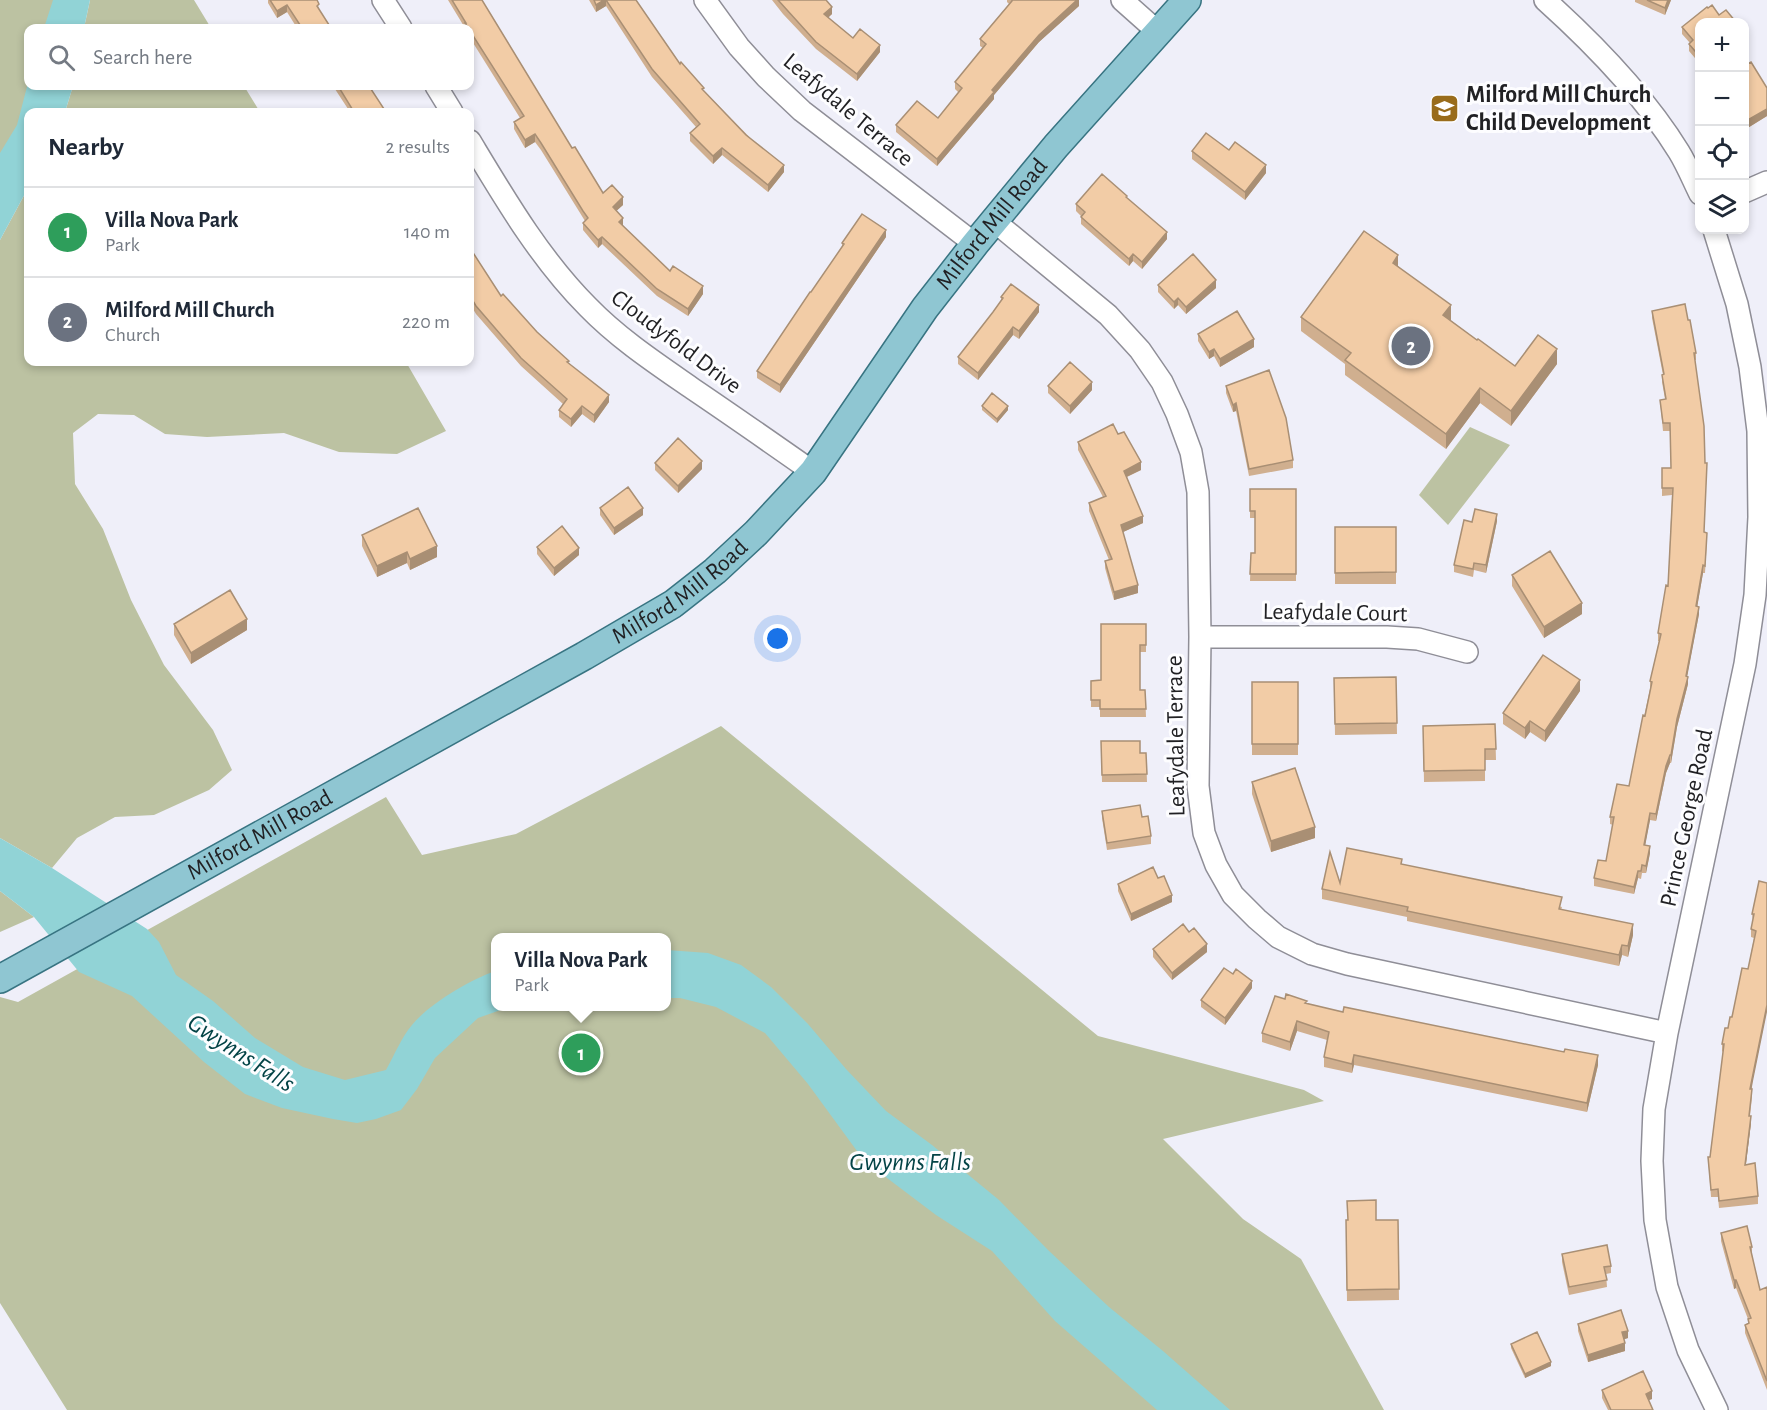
<!DOCTYPE html>
<meta charset="utf-8">
<style>
body{margin:0;font-family:"Alegreya Sans",sans-serif;background:#f6f6f7;color:#1f2937}
.controls{position:absolute;right:18px;top:18px;display:grid;overflow:hidden;border-radius:12px;box-shadow:0 3px 9px #0003}
.controls button{width:54px;height:54px;display:grid;place-items:center;padding:0;border:0;border-bottom:2px solid #e0e1e3;background:#fff;color:#1f2937;font:30px sans-serif}
.you{position:absolute;left:778px;top:639px;width:21px;height:21px;margin:-15px;border:4px solid #fff;border-radius:50%;background:#1a73e8;box-shadow:0 0 0 9px #1a73e833}
.badge{display:grid;place-items:center;width:39px;height:39px;border-radius:50%;background:#996c1b;color:#fff;font-size:20px;font-weight:700}
.pin{position:absolute;translate:-50% -50%;border:3px solid #fff;box-shadow:0 2px 6px #0006}
.popup{position:absolute;left:491px;top:933px;width:180px;height:78px;box-sizing:border-box;display:grid;place-content:center;border-radius:12px;background:#fff;filter:drop-shadow(0 2px 4px #0005);font-size:20px;white-space:nowrap;color:#747a83}
.popup b{font-size:22px;color:#1f2937}
.popup::after{content:'';position:absolute;left:50%;top:100%;margin-left:-12px;border:12px solid transparent;border-top-color:#fff}
.list{margin:0;padding:0;list-style:none}
h2{display:flex;justify-content:space-between;align-items:center;height:78px;margin:0;padding:0 24px;font-size:26px}
h2 small{font-size:20px;font-weight:400;color:#747a83}
.list li{display:grid;grid-template-columns:39px 1fr auto;gap:18px;align-items:center;box-sizing:border-box;height:90px;padding:0 24px;border-top:2px solid #e0e1e3}
.list b{display:block;font-size:22px;white-space:nowrap}
.list p{margin:0;font-size:20px;white-space:nowrap;color:#747a83}
.list em{font-size:20px;font-style:normal;color:#747a83}
.icon{flex:none;width:33px;height:33px;fill:none;stroke:currentColor;stroke-width:2;stroke-linecap:round;stroke-linejoin:round}
.map{position:relative;flex:none;width:1767px;height:1410px;overflow:hidden}
.search{position:absolute;background:#fff;box-shadow:0 3px 9px #0003;left:24px;top:24px;width:450px;height:66px;display:flex;align-items:center;gap:15px;box-sizing:border-box;padding:0 21px;border-radius:12px;color:#747a83;font-size:22px}
.panel{position:absolute;background:#fff;box-shadow:0 3px 9px #0003;left:24px;top:108px;width:450px;height:258px;border-radius:12px}
.map>svg:first-child{display:block}
</style>
<div class="map">
<svg width="1767" height="1410" viewBox="0 0 1767 1410">
<rect width="100%" height="100%" fill="#efeff9"/>
<path fill="#bcc2a2" fill-rule="evenodd" d="M 0,0 L 73,0 L 65,28 L 28,28 L 28,112 L 0,188 Z
M 90,0 L 194,0 L 211,28 L 84,28 Z
M 73,86 L 244,86 L 260,112 L 65,112 Z
M 28,188 L 28,362 L 406,362 L 446,431 L 397,454 L 339,452 L 284,433 L 207,437 L 165,434 L 134,415 L 98,414 L 73,433 L 75,484 L 103,529 L 131,600 L 164,665 L 213,730 L 232,770 L 209,790 L 154,815 L 115,817 L 77,838 L 52,868 L 0,838 L 0,240 Z
M 1470,427 L 1510,445 L 1448,525 L 1419,495 Z
M 721,726 L 1098,1036 L 1304,1090 L 1324,1101 L 1163,1139 L 1243,1219 L 1301,1259 L 1384,1410 L 67,1410 L 0,1303 L 0,997 L 18,1002 L 386,797 L 422,855 L 516,834 ZM 496,938 L 666,938 L 666,1006 L 496,1006 Z
M 0,891 L 34,917 L 0,932 Z"/>
<path fill="#91d3d6" d="M 53,0 L 90,0 L 84,28 L 44,28 Z
M 28,83 L 28,86 L 73,86 L 65,112 L 28,112 L 28,188 L 0,240 L 0,153 L 17,125 Z
M 0,838 L 52,868 L 147,929 L 159,942 L 176,975 L 213,1001 L 255,1038 L 303,1067 L 345,1080 L 386,1070 C 394,1056 401,1038 412,1025 C 429,1004 470,980 495,971 L 496,1006 L 509,1007 L 478,1018 L 435,1058 L 417,1089 L 401,1110 L 376,1119 L 357,1123 L 333,1119 L 282,1108 L 245,1094 L 204,1062 L 132,996 L 79,972 L 34,917 L 0,891 Z
M 667,950 L 708,953 L 741,965 L 771,987 L 808,1024 L 846,1069 L 886,1111 L 932,1145 L 999,1200 L 1048,1250 L 1109,1307 L 1163,1351 L 1230,1410 L 1157,1410 L 1055,1321 L 992,1251 L 936,1215 L 887,1178 L 857,1151 L 808,1084 L 765,1033 L 716,1007 L 680,998 L 667,998 Z"/>
<g fill="none" stroke-linecap="round" stroke-linejoin="round">
<defs>
<path id="minor" d="M 383,0 L 401,28
M 705,0 L 739,47 L 766,77 L 802,111 L 975,244
M 1122,0 L 1158,32
M 1545,0 C 1595,45 1644,95 1679,152 C 1687,165 1693,180 1700,194
M 436,86 L 452,112
M 470,141 C 505,199 540,259 588,307 C 619,339 657,364 693,389 C 733,416 773,444 813,472
M 1744,192 L 1767,182
M 994,221 L 1108,315 L 1140,350 L 1162,382 L 1177,414 L 1191,452 L 1198,492 L 1200,637 L 1198,786 L 1204,833 L 1216,865 L 1233,895 L 1257,919 L 1278,937 L 1312,954 L 1347,964 L 1667,1033
M 1714,230 L 1737,304 L 1750,367 L 1758,431 L 1759,517 L 1755,595 L 1745,664 L 1667,1033 L 1654,1109 L 1652,1161 L 1655,1220 L 1667,1287 L 1688,1350 L 1717,1410
M 1200,637 L 1387,637 L 1418,639 L 1467,652"/>
<g id="major">
<path id="s1" d="M 0,979 L 584,656 L 673,604 L 715,571 L 756,533 L 813,472 L 925,308 L 975,244 L 1056,146 L 1187,0"/>
</g>
</defs>
<use href="#minor" stroke="#8f8e97" stroke-width="24"/>
<use href="#major" stroke="#387482" stroke-width="30"/>
<use href="#minor" stroke="#fff" stroke-width="21"/>
<use href="#major" stroke="#8fc6d2" stroke-width="27"/>
</g>
<path fill="#d0af8f" d="M 268,0 L 317,0 L 319,10 L 331,28 L 297,28 L 287,12 L 277,18 L 268,3 Z
M 448,0 L 482,0 L 572,148 L 603,193 L 623,205 L 616,211 L 623,226 L 670,271 L 703,294 L 688,316 L 657,296 L 602,244 L 598,248 L 583,230 L 583,223 L 585,221 L 541,150 L 535,142 L 525,148 L 514,129 L 514,122 L 520,118 L 470,38 L 470,28 L 465,28 Z
M 589,0 L 636,0 L 680,64 L 704,91 L 784,172 L 768,192 L 722,155 L 713,164 L 690,141 L 690,133 L 696,127 L 652,77 L 606,6 L 596,12 Z
M 772,0 L 826,0 L 832,14 L 828,18 L 853,38 L 880,52 L 857,81 L 816,49 L 783,14 Z
M 1007,0 L 1079,0 L 1079,6 L 1039,42 L 994,95 L 994,99 L 937,166 L 896,132 L 896,125 L 938,118 L 959,93 L 955,89 L 955,82 L 983,48 L 980,46 L 980,39 L 1009,4 L 1007,2 Z
M 1635,0 L 1671,0 L 1665,15 L 1635,2 Z
M 1719,15 L 1736,22 L 1700,22 L 1700,64 L 1689,51 L 1689,44 L 1690,43 L 1682,34 L 1682,27 Z
M 1744,66 L 1767,88 L 1767,116 L 1746,129 L 1744,125 Z
M 333,86 L 369,86 L 386,112 L 350,112 Z
M 1229,150 L 1266,173 L 1245,200 L 1192,159 L 1192,151 Z
M 1127,198 L 1167,239 L 1142,269 L 1133,261 L 1129,266 L 1081,224 L 1081,216 L 1076,211 L 1076,204 Z
M 886,237 L 780,393 L 757,378 L 757,371 L 842,247 L 842,243 Z
M 470,248 L 501,296 L 569,363 L 609,402 L 594,423 L 582,414 L 571,427 L 559,417 L 559,410 L 563,404 L 521,366 L 476,314 L 470,304 Z
M 1398,266 L 1450,320 L 1477,340 L 1515,366 L 1557,364 L 1511,426 L 1480,403 L 1446,449 L 1345,375 L 1345,364 L 1301,331 L 1301,317 Z
M 1158,285 L 1216,288 L 1186,314 L 1178,305 L 1174,309 L 1158,292 Z
M 1001,297 L 1039,312 L 1019,339 L 1013,335 L 978,380 L 958,364 L 958,357 L 993,312 L 1001,301 Z
M 1652,311 L 1688,320 L 1696,353 L 1696,360 L 1695,360 L 1704,532 L 1707,540 L 1705,573 L 1703,573 L 1697,607 L 1699,614 L 1687,676 L 1688,684 L 1677,727 L 1671,763 L 1670,763 L 1666,773 L 1656,821 L 1650,820 L 1645,845 L 1650,853 L 1646,873 L 1642,873 L 1641,879 L 1638,878 L 1634,894 L 1594,886 L 1594,878 L 1606,861 L 1613,825 L 1610,824 L 1610,817 L 1629,786 L 1650,689 L 1650,681 L 1659,641 L 1658,641 L 1658,633 L 1668,586 L 1672,495 L 1662,496 L 1662,468 L 1671,468 L 1670,431 L 1663,431 L 1660,400 L 1665,399 L 1662,382 L 1663,375 L 1652,318 Z
M 1198,334 L 1254,347 L 1220,367 L 1214,356 L 1209,359 L 1198,341 Z
M 1048,386 L 1092,390 L 1070,414 L 1048,393 Z
M 1226,386 L 1293,460 L 1293,468 L 1249,476 L 1236,411 L 1233,412 L 1226,393 Z
M 982,406 L 1008,410 L 997,423 L 982,410 Z
M 1118,434 L 1141,470 L 1127,477 L 1143,523 L 1123,532 L 1138,593 L 1114,600 L 1105,568 L 1105,561 L 1109,560 L 1089,511 L 1089,503 L 1103,497 L 1078,450 L 1078,442 Z
M 655,463 L 702,469 L 678,493 L 655,470 Z
M 1250,489 L 1296,489 L 1296,581 L 1250,581 L 1251,553 L 1255,553 L 1255,518 L 1250,518 Z
M 600,508 L 643,515 L 614,535 L 600,515 Z
M 1497,521 L 1486,573 L 1474,570 L 1473,577 L 1454,572 L 1454,565 L 1472,522 Z
M 1335,527 L 1396,527 L 1396,584 L 1335,584 Z
M 362,535 L 437,557 L 410,570 L 407,563 L 377,577 L 362,546 Z
M 537,547 L 579,555 L 554,576 L 537,554 Z
M 1512,575 L 1582,614 L 1544,638 L 1512,586 Z
M 174,624 L 247,630 L 191,664 L 174,635 Z
M 1146,624 L 1146,652 L 1140,652 L 1140,690 L 1145,690 L 1146,717 L 1100,717 L 1100,707 L 1091,707 L 1091,681 L 1101,680 Z
M 1396,677 L 1397,734 L 1335,735 L 1334,678 Z
M 1252,682 L 1298,682 L 1298,755 L 1252,755 Z
M 1580,691 L 1545,742 L 1530,732 L 1525,739 L 1503,724 L 1503,713 Z
M 1495,724 L 1496,760 L 1485,760 L 1485,781 L 1424,782 L 1423,726 Z
M 1101,741 L 1140,753 L 1146,753 L 1147,782 L 1102,782 Z
M 1252,782 L 1315,838 L 1271,852 L 1252,794 Z
M 1102,811 L 1142,817 L 1151,836 L 1151,844 L 1107,850 L 1102,818 Z
M 1402,864 L 1562,907 L 1561,910 L 1633,935 L 1628,957 L 1622,955 L 1619,966 L 1407,921 L 1407,917 L 1322,899 L 1322,889 Z
M 1158,878 L 1172,902 L 1131,921 L 1118,891 L 1118,884 Z
M 1759,881 L 1752,1089 L 1752,1097 L 1750,1116 L 1751,1123 L 1746,1164 L 1758,1196 L 1758,1204 L 1719,1208 L 1718,1197 L 1711,1197 L 1708,1157 L 1710,1157 L 1723,1052 L 1722,1051 L 1722,1044 L 1748,969 L 1754,938 L 1751,937 L 1751,929 L 1753,921 L 1752,914 Z
M 1153,949 L 1207,952 L 1172,980 L 1153,957 Z
M 1252,988 L 1225,1025 L 1201,1007 L 1201,1000 Z
M 1285,999 L 1343,1012 L 1598,1065 L 1587,1112 L 1354,1065 L 1352,1073 L 1324,1067 L 1324,1057 L 1327,1040 L 1297,1031 L 1290,1051 L 1262,1042 L 1262,1033 Z
M 1346,1220 L 1398,1220 L 1399,1300 L 1347,1301 Z
M 1721,1233 L 1752,1247 L 1752,1255 L 1760,1290 L 1767,1287 L 1767,1390 L 1745,1333 L 1745,1325 L 1748,1324 L 1748,1319 L 1736,1288 L 1734,1289 L 1721,1241 Z
M 1562,1254 L 1611,1266 L 1611,1273 L 1606,1274 L 1607,1287 L 1569,1295 L 1562,1262 Z
M 1578,1324 L 1628,1338 L 1624,1339 L 1625,1351 L 1588,1362 L 1578,1331 Z
M 1511,1344 L 1551,1366 L 1525,1378 L 1511,1348 Z
M 1602,1390 L 1652,1399 L 1649,1400 L 1653,1410 L 1608,1410 L 1602,1398 Z"/>
<path fill="#a98f74" d="M 604,0 L 606,0 L 606,6 L 596,12 L 596,5 Z
M 1077,0 L 1079,0 L 1079,6 L 1039,42 L 994,95 L 994,99 L 937,166 L 937,159 L 992,90 L 1039,35 Z
M 1668,0 L 1671,0 L 1665,15 L 1665,8 Z
M 287,5 L 287,12 L 277,18 L 277,11 Z
M 832,7 L 832,14 L 824,21 L 824,14 Z
M 880,45 L 880,52 L 857,81 L 857,74 Z
M 1767,109 L 1767,116 L 1746,129 L 1746,121 Z
M 535,134 L 535,142 L 525,148 L 525,140 Z
M 722,148 L 722,155 L 713,164 L 713,156 Z
M 784,165 L 784,172 L 768,192 L 768,185 Z
M 1266,165 L 1266,173 L 1245,200 L 1245,192 Z
M 623,197 L 623,205 L 613,214 L 613,207 Z
M 623,218 L 623,226 L 619,222 Z
M 886,230 L 886,237 L 780,393 L 780,385 Z
M 1167,232 L 1167,239 L 1142,269 L 1142,262 Z
M 602,237 L 602,244 L 598,248 L 598,240 Z
M 1133,254 L 1133,261 L 1129,266 L 1129,259 Z
M 1398,255 L 1398,270 L 1393,263 Z
M 1216,280 L 1216,288 L 1186,314 L 1186,307 Z
M 703,286 L 703,294 L 688,316 L 688,309 Z
M 1178,298 L 1178,305 L 1174,309 L 1174,302 Z
M 1039,305 L 1039,312 L 1019,339 L 1019,331 Z
M 1451,305 L 1451,320 L 1443,330 L 1443,315 Z
M 1013,327 L 1013,335 L 978,380 L 978,373 Z
M 1254,339 L 1254,347 L 1220,367 L 1220,359 Z
M 1214,349 L 1214,356 L 1209,359 L 1209,352 Z
M 1557,349 L 1557,364 L 1511,426 L 1511,411 Z
M 1092,382 L 1092,390 L 1070,414 L 1070,406 Z
M 1480,388 L 1480,403 L 1446,449 L 1446,434 Z
M 609,395 L 609,402 L 594,423 L 594,415 Z
M 1236,403 L 1236,411 L 1233,412 L 1233,405 Z
M 582,406 L 582,414 L 571,427 L 571,419 Z
M 1008,406 L 1008,410 L 997,423 L 997,419 Z
M 702,461 L 702,469 L 678,493 L 678,486 Z
M 1141,462 L 1141,470 L 1124,478 L 1124,471 Z
M 643,508 L 643,515 L 614,535 L 614,528 Z
M 1497,514 L 1497,521 L 1486,573 L 1486,565 Z
M 1143,516 L 1143,523 L 1121,533 L 1121,525 Z
M 437,546 L 437,557 L 410,570 L 410,559 Z
M 579,548 L 579,555 L 554,576 L 554,568 Z
M 407,552 L 407,563 L 377,577 L 377,566 Z
M 1703,565 L 1703,573 L 1696,614 L 1696,606 Z
M 1138,585 L 1138,593 L 1114,600 L 1114,592 Z
M 1582,603 L 1582,614 L 1544,638 L 1544,627 Z
M 1699,607 L 1699,614 L 1686,683 L 1686,676 Z
M 247,619 L 247,630 L 191,664 L 191,653 Z
M 1688,677 L 1688,684 L 1677,727 L 1671,763 L 1671,755 L 1677,719 Z
M 1580,680 L 1580,691 L 1545,742 L 1545,731 Z
M 1530,721 L 1530,732 L 1525,739 L 1525,728 Z
M 1670,755 L 1670,763 L 1666,773 L 1656,821 L 1656,814 L 1666,766 Z
M 1650,813 L 1650,820 L 1644,852 L 1644,845 Z
M 1315,827 L 1315,838 L 1271,852 L 1271,841 Z
M 1650,846 L 1650,853 L 1646,873 L 1646,866 Z
M 1638,871 L 1638,878 L 1634,894 L 1634,887 Z
M 1172,895 L 1172,902 L 1131,921 L 1131,914 Z
M 1633,924 L 1633,935 L 1628,957 L 1628,946 Z
M 1207,944 L 1207,952 L 1172,980 L 1172,973 Z
M 1622,945 L 1622,955 L 1619,966 L 1619,955 Z
M 1252,981 L 1252,988 L 1225,1025 L 1225,1018 Z
M 1767,1005 L 1767,1012 L 1750,1096 L 1750,1089 Z
M 1297,1021 L 1297,1031 L 1290,1051 L 1290,1042 Z
M 1354,1055 L 1354,1065 L 1352,1073 L 1352,1064 Z
M 1598,1055 L 1598,1065 L 1587,1112 L 1587,1103 Z
M 1751,1116 L 1751,1123 L 1745,1172 L 1745,1165 Z
M 1734,1280 L 1736,1280 L 1736,1288 L 1734,1289 Z
M 1628,1331 L 1628,1338 L 1622,1340 L 1622,1332 Z
M 1625,1343 L 1625,1351 L 1588,1362 L 1588,1355 Z
M 1551,1362 L 1551,1366 L 1525,1378 L 1525,1374 Z
M 1652,1391 L 1652,1399 L 1646,1401 L 1646,1394 Z"/>
<path fill="#f2cca6" stroke="#a98f74" stroke-width="1.5" d="M 270,0 L 317,0 L 319,4 L 317,6 L 331,28 L 302,28 L 287,5 L 277,11 Z
M 452,0 L 482,0 L 572,148 L 575,147 L 603,193 L 612,185 L 623,197 L 613,207 L 623,218 L 619,222 L 670,271 L 673,266 L 703,286 L 688,309 L 657,289 L 602,237 L 598,240 L 583,223 L 588,218 L 583,211 L 541,143 L 535,134 L 525,140 L 514,122 L 524,116 L 470,31 L 470,28 L 468,28 L 465,23 L 466,23 Z
M 594,0 L 604,0 L 596,5 Z
M 606,0 L 636,0 L 680,64 L 681,62 L 704,88 L 702,89 L 746,135 L 784,165 L 768,185 L 722,148 L 713,156 L 690,133 L 700,124 L 652,69 Z
M 778,0 L 826,0 L 832,7 L 824,14 L 853,38 L 860,29 L 880,45 L 857,74 L 816,42 Z
M 1012,0 L 1077,0 L 1039,35 L 992,90 L 994,92 L 937,159 L 896,125 L 917,101 L 938,118 L 962,88 L 955,82 L 986,44 L 980,39 L 1012,1 Z
M 1647,0 L 1668,0 L 1665,8 Z
M 1712,5 L 1719,15 L 1726,10 L 1736,22 L 1700,22 L 1700,57 L 1689,44 L 1693,40 L 1682,27 L 1707,7 L 1708,8 Z
M 1751,62 L 1767,88 L 1767,109 L 1746,121 L 1744,118 L 1744,66 Z
M 338,86 L 369,86 L 386,112 L 354,112 Z
M 1206,133 L 1229,150 L 1235,142 L 1266,165 L 1245,192 L 1192,151 Z
M 1102,174 L 1127,196 L 1126,197 L 1167,232 L 1142,262 L 1133,254 L 1129,259 L 1081,217 L 1085,212 L 1076,204 Z
M 862,214 L 886,230 L 780,385 L 757,371 L 810,292 L 811,292 L 844,244 L 842,243 Z
M 1364,231 L 1398,255 L 1393,263 L 1451,305 L 1443,315 L 1477,340 L 1478,339 L 1515,366 L 1538,335 L 1557,349 L 1511,411 L 1480,388 L 1446,434 L 1345,360 L 1351,353 L 1301,317 Z
M 470,248 L 501,296 L 503,294 L 537,332 L 569,361 L 567,362 L 609,395 L 594,415 L 582,406 L 571,419 L 559,410 L 567,399 L 521,358 L 476,306 L 470,296 Z
M 1193,254 L 1216,280 L 1186,307 L 1178,298 L 1174,302 L 1158,285 Z
M 1011,284 L 1039,305 L 1019,331 L 1013,327 L 978,373 L 958,357 L 993,312 L 1003,298 L 1001,297 Z
M 1685,304 L 1688,320 L 1690,320 L 1696,353 L 1694,353 L 1704,426 L 1705,463 L 1707,463 L 1704,532 L 1707,533 L 1705,566 L 1703,565 L 1696,606 L 1699,607 L 1686,676 L 1688,677 L 1677,719 L 1671,755 L 1670,755 L 1666,766 L 1656,814 L 1650,813 L 1644,845 L 1650,846 L 1646,866 L 1642,865 L 1641,871 L 1638,871 L 1634,887 L 1594,878 L 1598,860 L 1606,861 L 1614,817 L 1610,817 L 1617,784 L 1629,786 L 1643,715 L 1645,716 L 1652,682 L 1650,681 L 1661,634 L 1658,633 L 1666,585 L 1668,586 L 1673,488 L 1662,488 L 1662,468 L 1671,468 L 1670,423 L 1663,423 L 1660,400 L 1666,399 L 1662,375 L 1664,374 L 1652,311 Z
M 1237,311 L 1254,339 L 1220,359 L 1214,349 L 1209,352 L 1198,334 Z
M 1070,362 L 1092,382 L 1070,406 L 1048,386 Z
M 1269,370 L 1286,418 L 1293,460 L 1249,469 L 1236,403 L 1233,405 L 1226,386 Z
M 992,393 L 1008,406 L 997,419 L 982,406 Z
M 1113,424 L 1118,434 L 1124,432 L 1141,462 L 1124,471 L 1143,516 L 1121,525 L 1138,585 L 1114,592 L 1105,561 L 1112,559 L 1089,503 L 1106,496 L 1078,442 Z
M 678,438 L 702,461 L 678,486 L 655,463 Z
M 628,487 L 643,508 L 614,528 L 600,508 Z
M 1250,489 L 1296,489 L 1296,574 L 1250,574 L 1251,553 L 1255,553 L 1255,511 L 1250,511 Z
M 418,508 L 437,546 L 410,559 L 407,552 L 377,566 L 362,535 Z
M 1475,509 L 1497,514 L 1486,565 L 1474,563 L 1473,569 L 1454,565 L 1464,520 L 1472,522 Z
M 562,526 L 579,548 L 554,568 L 537,547 Z
M 1335,527 L 1396,527 L 1396,572 L 1335,573 Z
M 1550,551 L 1582,603 L 1544,627 L 1512,575 Z
M 230,590 L 247,619 L 191,653 L 174,624 Z
M 1101,624 L 1146,624 L 1146,645 L 1140,645 L 1140,690 L 1145,690 L 1146,709 L 1100,709 L 1100,700 L 1091,700 L 1091,681 L 1101,680 Z
M 1543,655 L 1580,680 L 1545,731 L 1530,721 L 1525,728 L 1503,713 Z
M 1396,677 L 1397,723 L 1335,724 L 1334,678 Z
M 1252,682 L 1298,682 L 1298,744 L 1252,744 Z
M 1495,724 L 1496,749 L 1485,749 L 1485,770 L 1424,771 L 1423,726 Z
M 1101,741 L 1140,741 L 1140,753 L 1146,753 L 1147,774 L 1102,775 Z
M 1295,768 L 1315,827 L 1271,841 L 1252,782 Z
M 1140,805 L 1142,817 L 1148,816 L 1151,836 L 1107,843 L 1102,811 Z
M 1347,848 L 1402,859 L 1401,864 L 1562,897 L 1559,909 L 1633,924 L 1628,946 L 1622,945 L 1619,955 L 1407,911 L 1408,907 L 1322,889 L 1330,852 L 1340,883 Z
M 1153,867 L 1158,878 L 1164,876 L 1172,895 L 1131,914 L 1118,884 Z
M 1759,881 L 1767,883 L 1767,1005 L 1750,1089 L 1752,1089 L 1749,1116 L 1751,1116 L 1745,1165 L 1755,1163 L 1758,1196 L 1719,1201 L 1718,1189 L 1711,1190 L 1708,1157 L 1710,1157 L 1724,1044 L 1722,1044 L 1725,1028 L 1728,1028 L 1730,1017 L 1732,1017 L 1742,968 L 1748,969 L 1756,931 L 1751,929 L 1754,914 L 1752,914 Z
M 1183,924 L 1189,932 L 1194,928 L 1207,944 L 1172,973 L 1153,949 Z
M 1224,968 L 1233,974 L 1236,969 L 1252,981 L 1225,1018 L 1201,1000 Z
M 1286,994 L 1307,1001 L 1305,1003 L 1343,1012 L 1344,1007 L 1564,1052 L 1565,1049 L 1598,1055 L 1587,1103 L 1354,1055 L 1352,1064 L 1324,1057 L 1329,1032 L 1297,1021 L 1290,1042 L 1262,1033 L 1275,996 L 1285,999 Z
M 1376,1200 L 1376,1220 L 1398,1220 L 1399,1289 L 1347,1290 L 1346,1220 L 1348,1220 L 1347,1201 Z
M 1747,1226 L 1752,1247 L 1750,1247 L 1760,1290 L 1767,1287 L 1767,1381 L 1745,1325 L 1749,1323 L 1748,1319 L 1751,1318 L 1736,1280 L 1734,1280 L 1721,1233 Z
M 1607,1245 L 1611,1266 L 1604,1267 L 1607,1280 L 1569,1287 L 1562,1254 Z
M 1621,1310 L 1628,1331 L 1622,1332 L 1625,1343 L 1588,1355 L 1578,1324 Z
M 1537,1332 L 1551,1362 L 1525,1374 L 1511,1344 Z
M 1643,1371 L 1652,1391 L 1646,1394 L 1653,1410 L 1611,1410 L 1602,1390 Z"/>
<defs>
<symbol id="school-square" viewBox="-11 -11 22 22"><rect x="-9" y="-9" width="18" height="18" rx="4" fill="#996c1b" stroke="#fdfdff"/><path d="M0-5L7-2L0 1L-7-2ZM-4 1L0 2.5L4 1V4Q0 6-4 4Z" fill="#fff"/></symbol>
</defs>
<g fill-rule="evenodd">
<use href="#school-square" x="1428" y="92" width="33" height="33"/>
</g>
<g text-anchor="middle" dominant-baseline="central" stroke-width="6" stroke-linejoin="round" paint-order="stroke">
<g font-size="24" font-weight="bold" fill="#212124" stroke="#fdfdff" text-anchor="start">
<text x="1466" y="95">Milford Mill Church<tspan x="1466" dy="28">Child Development</tspan></text>
</g>
<g font-size="24" fill="#212124" stroke="#fdfdff">
<text transform="translate(848 110) rotate(40)">Leafydale Terrace</text>
<text stroke="none"><textPath href="#s1" startOffset="1269">Milford Mill Road</textPath></text>
<text transform="translate(676 342) rotate(37)">Cloudyfold Drive</text>
<text stroke="none"><textPath href="#s1" startOffset="783">Milford Mill Road</textPath></text>
<text transform="translate(1335 613) rotate(1)">Leafydale Court</text>
<text transform="translate(1176 736) rotate(-91)">Leafydale Terrace</text>
<text transform="translate(1687 818) rotate(-78)">Prince George Road</text>
<text stroke="none"><textPath href="#s1" startOffset="297">Milford Mill Road</textPath></text>
</g>
<g font-size="26" font-style="italic" fill="#034346" stroke="#fdfdff">
<text transform="translate(241 1053) rotate(33)">Gwynns Falls</text>
<text x="910" y="1162">Gwynns Falls</text>
</g>
</g>
</svg>
<div class="controls">
<button>+</button>
<button>−</button>
<button><svg class="icon" aria-label="locate" viewBox="0 0 24 24"><circle cx="12" cy="12" r="6"/><path d="M12 2v4M12 18v4M2 12h4M18 12h4"/></svg></button>
<button><svg class="icon" aria-label="layers" viewBox="0 0 24 24"><path d="M12 4l9 5-9 5-9-5zM3 14l9 5 9-5"/></svg></button>
</div>
<div class="you"></div>
<div class="pin badge" style="left:581px;top:1053px;background:#2e9e5b">1</div>
<div class="popup"><b>Villa Nova Park</b>Park</div>
<div class="pin badge" style="left:1411px;top:346px;background:#6b7280">2</div>
<div class="search"><svg class="icon" aria-label="search" viewBox="0 0 24 24"><circle cx="10" cy="10" r="6"/><path d="M15 15l6 6"/></svg>Search here</div>
<section class="panel">
<h2>Nearby<small>2 results</small></h2>
<ul class="list">
<li><span class="badge" style="background:#2e9e5b">1</span><div><b>Villa Nova Park</b><p>Park</p></div><em>140 m</em></li>
<li><span class="badge" style="background:#6b7280">2</span><div><b>Milford Mill Church</b><p>Church</p></div><em>220 m</em></li>
</ul>
</section>
</div>
